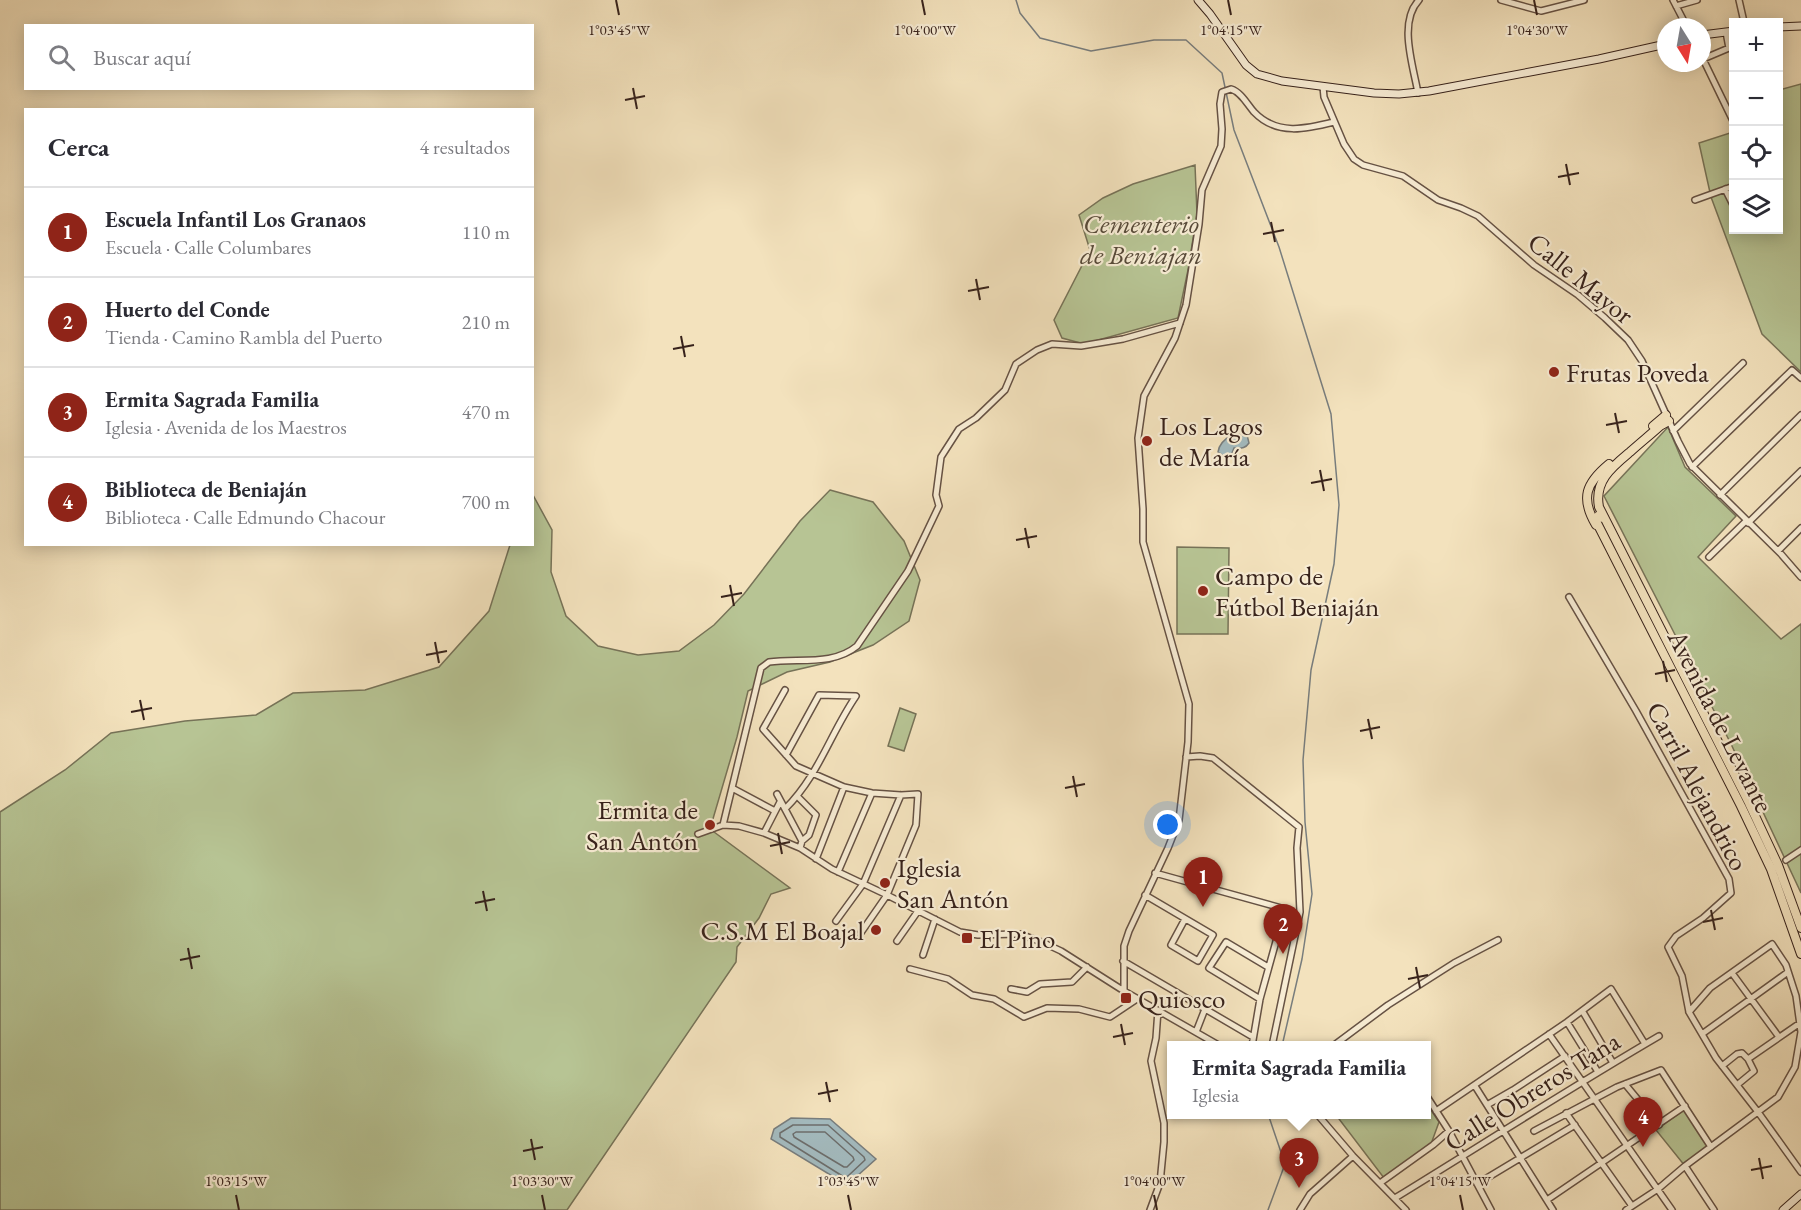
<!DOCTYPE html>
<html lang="es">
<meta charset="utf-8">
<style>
body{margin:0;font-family:"EB Garamond",serif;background:#f2f2f3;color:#2b2b33}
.controls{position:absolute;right:18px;top:18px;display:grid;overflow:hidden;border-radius:0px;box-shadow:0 3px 15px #0003}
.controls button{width:54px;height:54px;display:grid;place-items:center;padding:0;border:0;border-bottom:2px solid #e1e1e2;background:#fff;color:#2b2b33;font:30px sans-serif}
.compass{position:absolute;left:1657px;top:18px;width:54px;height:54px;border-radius:50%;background:#fff;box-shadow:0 3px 15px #0003;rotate:169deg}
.you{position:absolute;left:1168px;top:825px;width:21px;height:21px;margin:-15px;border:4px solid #fff;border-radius:50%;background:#1a73e8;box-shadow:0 0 0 9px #1a73e833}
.badge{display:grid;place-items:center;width:39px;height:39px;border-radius:50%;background:#8f2418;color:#fff;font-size:20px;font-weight:700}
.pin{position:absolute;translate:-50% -50px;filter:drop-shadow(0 2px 3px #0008)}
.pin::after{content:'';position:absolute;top:32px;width:21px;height:18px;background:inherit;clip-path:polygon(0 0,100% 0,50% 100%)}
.popup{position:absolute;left:1167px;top:1041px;width:264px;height:78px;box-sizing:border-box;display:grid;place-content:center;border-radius:0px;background:#fff;filter:drop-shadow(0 2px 4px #0005);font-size:20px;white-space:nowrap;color:#7c7c81}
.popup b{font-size:22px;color:#2b2b33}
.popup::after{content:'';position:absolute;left:50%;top:100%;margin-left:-12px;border:12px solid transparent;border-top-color:#fff}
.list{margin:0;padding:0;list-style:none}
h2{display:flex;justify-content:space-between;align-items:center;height:78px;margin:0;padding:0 24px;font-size:26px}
h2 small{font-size:20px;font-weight:400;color:#7c7c81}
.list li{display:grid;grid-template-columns:39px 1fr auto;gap:18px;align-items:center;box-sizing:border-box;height:90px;padding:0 24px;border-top:2px solid #e1e1e2}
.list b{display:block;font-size:22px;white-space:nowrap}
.list p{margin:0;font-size:20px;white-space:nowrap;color:#7c7c81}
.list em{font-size:20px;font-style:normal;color:#7c7c81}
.icon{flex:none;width:33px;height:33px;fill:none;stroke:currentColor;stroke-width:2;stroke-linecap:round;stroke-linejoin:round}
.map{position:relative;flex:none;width:1801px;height:1210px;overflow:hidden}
.search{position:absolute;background:#fff;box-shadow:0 3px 15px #0003;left:24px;top:24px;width:510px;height:66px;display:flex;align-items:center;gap:15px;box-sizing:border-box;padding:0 21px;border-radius:0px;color:#7c7c81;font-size:22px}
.panel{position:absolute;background:#fff;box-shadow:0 3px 15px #0003;left:24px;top:108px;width:510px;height:438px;border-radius:0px}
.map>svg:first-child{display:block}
</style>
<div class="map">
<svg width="1801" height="1210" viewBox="0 0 1801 1210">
<rect width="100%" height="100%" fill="#f3e2bd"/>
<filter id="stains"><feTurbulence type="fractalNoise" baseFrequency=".00333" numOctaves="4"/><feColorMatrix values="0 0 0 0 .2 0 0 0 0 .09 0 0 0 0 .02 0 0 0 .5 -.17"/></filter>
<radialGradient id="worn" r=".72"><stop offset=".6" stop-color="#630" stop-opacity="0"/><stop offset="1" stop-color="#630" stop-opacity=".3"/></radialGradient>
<path fill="#b7c494" stroke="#777358" stroke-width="1.5" d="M 1801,84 L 1801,372 L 1762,334 L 1711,197 L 1699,143 L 1733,132 L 1734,230 L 1778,230 L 1779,90 Z
M 1195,165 L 1197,214 L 1188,270 L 1178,318 L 1084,344 L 1062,338 L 1054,320 L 1090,250 L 1079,215 L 1103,198 L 1133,184 Z
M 1668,427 L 1685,467 L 1736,516 L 1698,557 L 1781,639 L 1801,624 L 1801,893 L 1731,744 L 1604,496 Z
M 830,490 L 873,502 L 904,541 L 920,580 L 909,621 L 873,645 L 830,662 L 787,672 L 748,691 L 737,737 L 710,829 L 790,888 L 771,894 L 759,918 L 737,947 L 736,962 L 567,1210 L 0,1210 L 0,812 L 65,770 L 111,733 L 185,721 L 256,715 L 293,693 L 365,690 L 439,667 L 489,611 L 510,545 L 532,544 L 533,495 L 552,530 L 551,572 L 566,616 L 598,646 L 638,655 L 679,651 L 714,625 L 744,594 L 800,521 Z
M 1177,547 L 1229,548 L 1228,634 L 1177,634 Z
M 900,708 L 916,714 L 904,751 L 888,746 Z
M 1427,1104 L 1439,1122 L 1431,1144 L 1384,1178 L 1336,1115 L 1426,1114 Z
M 1684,1110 L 1711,1147 L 1685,1166 L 1656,1130 Z"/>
<path fill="#a3babe" stroke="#787d7d" stroke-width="1.5" d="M 1233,434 L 1247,435 L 1249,443 C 1245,449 1241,448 1234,448 L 1232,453 L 1228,456 L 1224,456 L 1218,452 C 1219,443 1226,438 1233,434 Z
M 791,1118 L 830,1119 L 876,1159 L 847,1185 L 771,1139 L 774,1129 Z"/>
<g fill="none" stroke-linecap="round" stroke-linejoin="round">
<path stroke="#6d6e6c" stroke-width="1.5" d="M 793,1125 L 828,1125 L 864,1157 L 865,1160 L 848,1176 L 844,1177 L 780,1137 L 780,1133 Z
M 796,1132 L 825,1132 L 853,1157 L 854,1160 L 847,1167 L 844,1167 L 794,1137 L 793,1134 Z"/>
<path stroke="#787d7d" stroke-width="1.5" d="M 1016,0 L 1020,13 L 1040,38 L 1091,51 L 1154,40 L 1186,40 L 1222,73 L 1234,130 L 1279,247 L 1331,414 L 1339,505 L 1334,564 L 1311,670 L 1303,760 L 1305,822 L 1312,894 L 1302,959 L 1282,1046
M 1268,1114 L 1285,1164 L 1268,1210"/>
<defs>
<path id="street" d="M 1501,0 L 1541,11 L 1584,0
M 1673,0 L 1687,27
M 1739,0 L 1744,22
M 1676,6 L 1697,0
M 1702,57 L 1734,123
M 1703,59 L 1729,48 L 1726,32
M 1323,87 L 1324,97 L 1344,144 L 1354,159 L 1363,165 L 1403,176 L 1438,200 L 1461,208 L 1478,216 L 1534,265 L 1578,295 L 1605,318 L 1628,340 L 1642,361 L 1678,441 L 1690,464 L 1781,554 L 1801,577
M 1418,93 C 1413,65 1398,22 1419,0
M 1725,189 L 1734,207
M 1695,200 L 1734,186
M 1673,431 L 1743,363
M 1692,467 L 1792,370 L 1801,378
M 1720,495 L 1801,415
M 1748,523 L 1801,471
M 1778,551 L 1801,528
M 1709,557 L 1746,521
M 1569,597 L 1636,711 L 1729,879 L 1731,893 L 1703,918 L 1676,936 L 1668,947 L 1682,976 L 1689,1012 L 1716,1058 L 1758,1112 L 1801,1172
M 785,690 L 763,729 L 796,766 L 844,787 L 872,793 L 901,795 L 918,794 L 916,825 L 887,895 L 860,934
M 1186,757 L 1200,756 L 1213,758 L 1299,827 L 1297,848 L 1300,912 L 1272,1046
M 732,788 L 775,811
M 777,794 L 802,841
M 797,796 L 816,815 L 809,835 L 802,841 L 800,848
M 785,809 C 819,775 830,734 856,696 L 819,695 L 786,755
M 723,825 L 761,668 L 769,662 C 799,658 833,666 857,646 L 908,571 L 939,506 L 936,495 L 941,457 L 959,429 L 976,418 L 1005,390 L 1016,364 L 1037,350 L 1052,344 L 1081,346 L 1123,339 L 1180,323
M 764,833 L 780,802
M 698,834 L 723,825 L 739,826 L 764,833 L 800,848 L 832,869 L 887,895 L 960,932 L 978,935 L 1020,934 L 1044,943 L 1061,951 L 1124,991 L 1220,1046
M 816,859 L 844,787
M 1786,860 L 1801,850
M 838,872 L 872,793
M 1155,873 L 1285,909 L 1260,999 L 1252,1046
M 1145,895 L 1213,935 L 1198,961 L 1171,945 L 1185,919
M 836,921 L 863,884 L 901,795
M 897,941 L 918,911
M 923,955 L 935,919
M 1123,961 L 1253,1037
M 910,969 L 948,979 L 972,995 L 994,999 L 1024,1017 L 1047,1008 L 1079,1009 L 1110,1017 L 1137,999
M 1732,973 L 1779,1037
M 1011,989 L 1027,992 L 1040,984 L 1072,982 L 1087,967
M 1124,991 L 1124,946 L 1129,931 L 1168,848 L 1179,820 L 1188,742 L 1189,704 L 1143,542 L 1143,509 L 1138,438 L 1144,396 L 1175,338 L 1186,305 L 1199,224 L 1202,190 L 1221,146 L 1222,129 L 1220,104 L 1222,92 L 1231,89 C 1241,92 1247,104 1254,112 C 1277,136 1306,129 1334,122
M 1260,999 L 1209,968 L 1226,942 L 1268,967
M 1583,1012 L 1613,1063
M 1567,1022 L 1598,1072
M 1196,1032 L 1205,1009
M 1549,1034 L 1672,1210
M 1702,1034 L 1788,972
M 1333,1046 L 1388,1005 L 1454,963 L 1498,940
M 1748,1059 L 1800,1023
M 1722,1066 L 1737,1054 L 1742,1053 L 1748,1059 L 1754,1071 L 1737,1085
M 1625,1084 L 1659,1125
M 1475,1086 L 1553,1210
M 1426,1095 L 1449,1131 L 1491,1210
M 1487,1105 L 1513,1090 L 1565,1056
M 1436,1111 L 1567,1022 L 1611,989 L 1645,1044
M 1566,1113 L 1632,1206
M 1317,1114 L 1353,1156 L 1406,1210
M 1534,1131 L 1617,1087 L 1661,1070 L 1711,1147
M 1685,1166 L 1714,1210
M 1380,1183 L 1433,1145 L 1449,1131
M 1477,1184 L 1575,1125
M 1395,1198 C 1483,1144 1570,1088 1659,1036
M 1547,1200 L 1685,1106
M 1150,1210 L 1160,1183 L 1164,1142 L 1164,1123 L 1151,1061 L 1156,1038 L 1158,1010
M 1300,1210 L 1310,1194 L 1353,1156
M 1626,1210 L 1658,1189 L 1685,1166 L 1778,1097 L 1795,1067 L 1801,1032 L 1796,996 L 1786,965 L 1772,944 L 1710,988 L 1689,1012"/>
<path id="secondary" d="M 1198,0 L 1210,14 L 1246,65 L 1257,74 L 1282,81 L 1374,93 L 1399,94 L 1429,91 L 1599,59 L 1666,44
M 1778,27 L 1801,26
M 1702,35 L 1734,31
M 1783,1210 L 1801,1194"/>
<path id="primary" d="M 1669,421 L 1660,426 C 1650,435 1640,443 1630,452 C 1612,467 1594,481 1599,507 L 1749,803 L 1778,865 L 1801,928
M 1653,426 L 1666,415
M 1603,518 L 1598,516 L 1596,521 L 1741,806 L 1771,869 L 1801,954
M 1596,525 C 1580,498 1586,483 1609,464"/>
</defs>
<use href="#street" stroke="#665244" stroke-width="8"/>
<use href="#secondary" stroke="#37221b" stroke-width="9"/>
<use href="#primary" stroke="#37221b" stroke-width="10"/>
<use href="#street" stroke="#f7ecd4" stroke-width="5"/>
<use href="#secondary" stroke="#f7ecd4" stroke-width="7"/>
<use href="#primary" stroke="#f3e2bd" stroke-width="8"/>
</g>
<path fill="none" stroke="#37221b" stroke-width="2" d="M 616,0 L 619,15M 922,0 L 925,15M 1228,0 L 1231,15M 1534,0 L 1537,15M 633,88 L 637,109M 625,100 L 645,96M 1566,164 L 1570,185M 1558,177 L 1579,173M 1271,222 L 1275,242M 1263,234 L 1284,230M 976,279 L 980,300M 968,291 L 989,287M 681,336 L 685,357M 673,349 L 694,345M 1615,413 L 1619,433M 1606,425 L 1627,421M 1320,470 L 1324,491M 1311,483 L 1332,479M 1025,528 L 1029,548M 1016,540 L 1037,536M 730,585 L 734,606M 721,597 L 742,593M 435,642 L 439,663M 426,655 L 447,651M 1663,661 L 1667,682M 1655,674 L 1675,670M 140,700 L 144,720M 131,712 L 152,708M 1368,719 L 1372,739M 1360,731 L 1380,727M 1073,776 L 1077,797M 1065,788 L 1085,784M 778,833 L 782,854M 770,846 L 790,842M 483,891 L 487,911M 475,903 L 495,899M 1711,910 L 1715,930M 1703,922 L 1723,918M 188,948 L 192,969M 180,960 L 200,956M 1416,967 L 1420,988M 1408,979 L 1428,975M 1121,1024 L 1125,1045M 1113,1037 L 1133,1033M 826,1082 L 830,1102M 818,1094 L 838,1090M 531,1139 L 535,1160M 523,1151 L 543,1147M 1759,1158 L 1763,1179M 1751,1170 L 1772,1166M 236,1195 L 239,1210M 542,1195 L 545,1210M 848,1195 L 851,1210M 1154,1195 L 1157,1210M 1460,1195 L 1463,1210"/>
<g fill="#8f2418" stroke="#f7ecd4" stroke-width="2">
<circle cx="1554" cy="372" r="6"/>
<circle cx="1147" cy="441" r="6"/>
<circle cx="1203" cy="591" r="6"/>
<circle cx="710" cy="825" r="6"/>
<circle cx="885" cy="883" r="6"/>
<circle cx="876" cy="930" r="6"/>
<rect x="961" y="932" width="12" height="12" rx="3"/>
<rect x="1120" y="992" width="12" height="12" rx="3"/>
</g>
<g text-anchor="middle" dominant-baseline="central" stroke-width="4.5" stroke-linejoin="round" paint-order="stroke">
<g font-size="27" font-style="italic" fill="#574a39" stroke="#f7ecd4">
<text x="1141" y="223">Cementerio<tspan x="1141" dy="31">de Beniajan</tspan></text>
</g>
<g font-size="27" fill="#37221b" stroke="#f7ecd4">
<text transform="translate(1581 278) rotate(39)">Calle Mayor</text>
<text transform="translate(1721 721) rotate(63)">Avenida de Levante</text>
<text transform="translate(1698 786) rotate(62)">Carril Alejandrico</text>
<text transform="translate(1532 1091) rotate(-32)">Calle Obreros Tana</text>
</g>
<g font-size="27" fill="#37221b" stroke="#f7ecd4" text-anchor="start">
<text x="1566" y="372">Frutas Poveda</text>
<text x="1159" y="425">Los Lagos<tspan x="1159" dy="31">de María</tspan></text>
<text x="1215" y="575">Campo de<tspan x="1215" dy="31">Fútbol Beniaján</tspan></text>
<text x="698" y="809" text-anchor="end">Ermita de<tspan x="698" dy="31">San Antón</tspan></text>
<text x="897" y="867">Iglesia<tspan x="897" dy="31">San Antón</tspan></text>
<text x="864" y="930" text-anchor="end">C.S.M El Boajal</text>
<text x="979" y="938">El Pino</text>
<text x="1138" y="998">Quiosco</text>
</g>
</g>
<g font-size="15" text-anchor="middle" fill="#37221b" stroke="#f7ecd4" stroke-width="4.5" stroke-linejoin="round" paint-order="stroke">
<text x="619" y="35">1°03'45"W</text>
<text x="925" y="35">1°04'00"W</text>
<text x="1231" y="35">1°04'15"W</text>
<text x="1537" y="35">1°04'30"W</text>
<text x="236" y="1186">1°03'15"W</text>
<text x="542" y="1186">1°03'30"W</text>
<text x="848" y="1186">1°03'45"W</text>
<text x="1154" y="1186">1°04'00"W</text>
<text x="1460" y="1186">1°04'15"W</text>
</g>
<rect width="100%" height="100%" filter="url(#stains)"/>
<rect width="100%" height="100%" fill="url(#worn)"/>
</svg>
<div class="controls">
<button>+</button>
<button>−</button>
<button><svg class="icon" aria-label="locate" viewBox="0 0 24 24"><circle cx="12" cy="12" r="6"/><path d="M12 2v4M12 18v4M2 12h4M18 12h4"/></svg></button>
<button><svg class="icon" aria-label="layers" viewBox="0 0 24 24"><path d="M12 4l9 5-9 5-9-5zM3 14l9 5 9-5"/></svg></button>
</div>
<svg class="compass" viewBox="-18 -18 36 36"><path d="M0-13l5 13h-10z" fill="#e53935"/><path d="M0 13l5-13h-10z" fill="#7c7c81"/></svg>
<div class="you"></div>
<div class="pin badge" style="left:1203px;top:907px">1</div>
<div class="pin badge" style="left:1283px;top:954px">2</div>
<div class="pin badge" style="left:1299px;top:1188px">3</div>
<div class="popup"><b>Ermita Sagrada Familia</b>Iglesia</div>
<div class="pin badge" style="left:1643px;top:1147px">4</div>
<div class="search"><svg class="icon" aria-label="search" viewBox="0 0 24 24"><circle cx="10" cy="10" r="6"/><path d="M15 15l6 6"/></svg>Buscar aquí</div>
<section class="panel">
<h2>Cerca<small>4 resultados</small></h2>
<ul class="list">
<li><span class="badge">1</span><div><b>Escuela Infantil Los Granaos</b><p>Escuela · Calle Columbares</p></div><em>110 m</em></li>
<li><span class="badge">2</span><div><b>Huerto del Conde</b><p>Tienda · Camino Rambla del Puerto</p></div><em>210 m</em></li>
<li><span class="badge">3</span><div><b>Ermita Sagrada Familia</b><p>Iglesia · Avenida de los Maestros</p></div><em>470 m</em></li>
<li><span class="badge">4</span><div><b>Biblioteca de Beniaján</b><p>Biblioteca · Calle Edmundo Chacour</p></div><em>700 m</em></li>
</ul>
</section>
</div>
